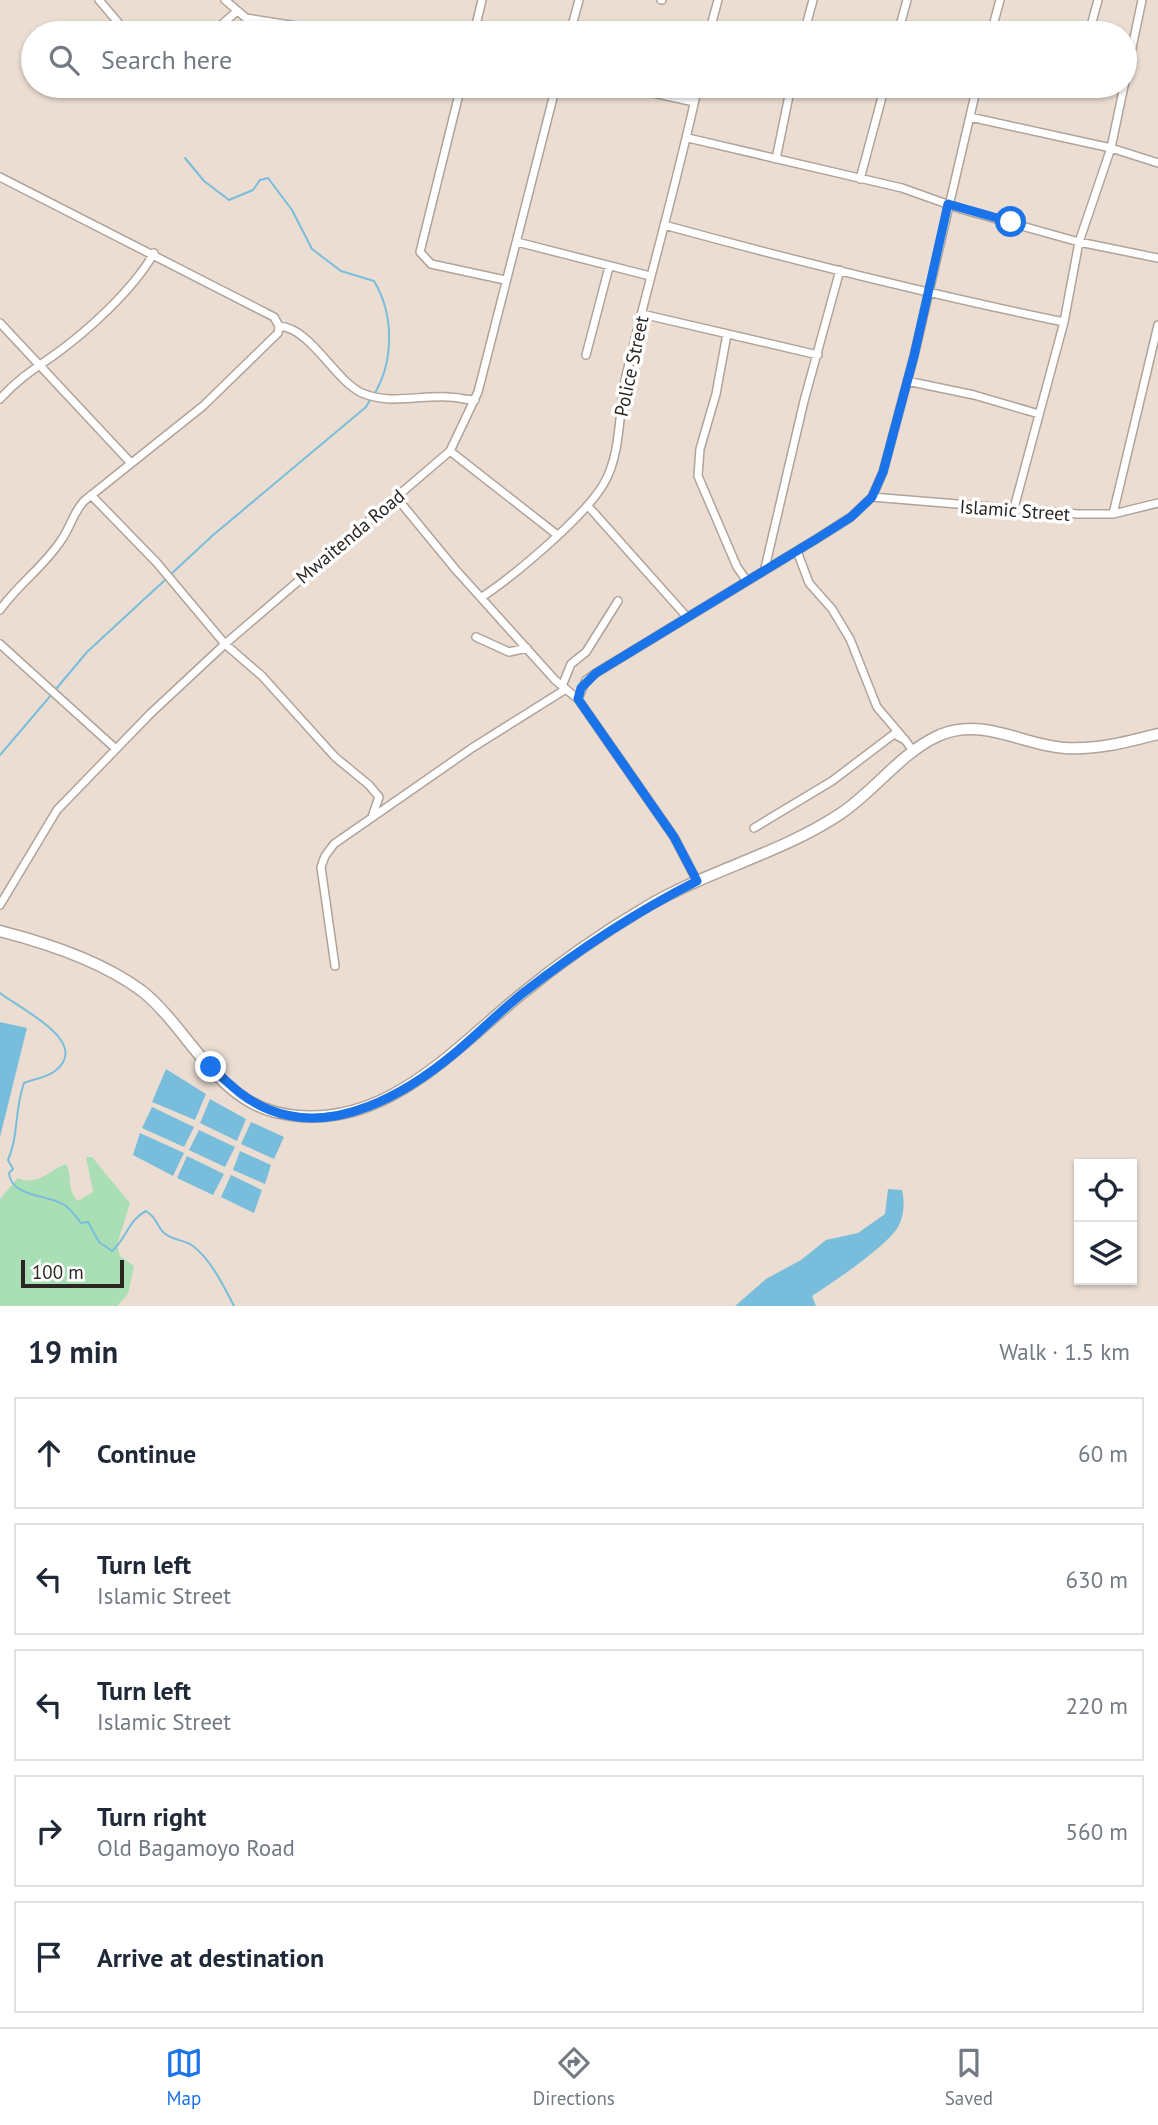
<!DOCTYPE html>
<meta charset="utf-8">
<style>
body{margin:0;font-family:"PT Sans",sans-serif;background:#f6f6f7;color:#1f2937}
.controls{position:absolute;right:21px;bottom:21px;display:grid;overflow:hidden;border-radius:0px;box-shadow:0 2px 5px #0004}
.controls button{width:63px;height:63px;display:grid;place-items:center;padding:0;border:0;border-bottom:2px solid #e0e1e3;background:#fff;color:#1f2937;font:35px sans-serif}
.scale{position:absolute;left:21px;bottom:18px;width:103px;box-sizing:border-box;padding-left:7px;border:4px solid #2b2622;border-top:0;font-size:19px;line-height:24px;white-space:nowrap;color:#2b2622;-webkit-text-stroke:5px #fff;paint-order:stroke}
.stop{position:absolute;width:21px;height:21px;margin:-16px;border:5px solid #1a73e8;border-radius:50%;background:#fff}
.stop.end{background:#1a73e8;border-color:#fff;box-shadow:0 2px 7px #0008}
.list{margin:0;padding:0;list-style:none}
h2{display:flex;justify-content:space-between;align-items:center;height:91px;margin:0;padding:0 28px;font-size:30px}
h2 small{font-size:23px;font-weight:400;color:#747a83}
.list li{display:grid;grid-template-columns:46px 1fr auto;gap:21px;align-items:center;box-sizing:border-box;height:112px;margin:0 14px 14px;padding:0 14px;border:2px solid #e0e1e3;border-radius:0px}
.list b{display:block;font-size:26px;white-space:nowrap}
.list p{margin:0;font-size:23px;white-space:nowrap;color:#747a83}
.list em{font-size:23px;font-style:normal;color:#747a83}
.icon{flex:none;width:38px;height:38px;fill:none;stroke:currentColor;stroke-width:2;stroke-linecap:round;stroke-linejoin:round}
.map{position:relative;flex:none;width:1158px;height:1306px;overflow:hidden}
.search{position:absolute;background:#fff;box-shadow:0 2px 5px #0004;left:21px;right:21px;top:21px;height:77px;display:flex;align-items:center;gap:18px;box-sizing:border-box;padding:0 24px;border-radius:38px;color:#747a83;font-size:26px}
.sheet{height:721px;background:#fff}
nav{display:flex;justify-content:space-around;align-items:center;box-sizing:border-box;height:98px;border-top:2px solid #e0e1e3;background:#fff;font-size:19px;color:#747a83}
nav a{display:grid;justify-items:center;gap:4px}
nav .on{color:#1a73e8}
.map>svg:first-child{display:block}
</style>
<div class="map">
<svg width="1158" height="1306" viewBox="0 0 1158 1306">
<rect width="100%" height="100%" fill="#ebddd2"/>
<path fill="#aadfb6" d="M 86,1157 L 92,1157 L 130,1203 L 117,1245 L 120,1256 L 134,1266 L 128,1294 L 117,1306 L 0,1306 L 0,1199 L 18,1178 C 37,1187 50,1170 66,1164 C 73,1177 66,1189 78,1201 L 93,1192 Z"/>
<path fill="#78bedc" d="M 0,1022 L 27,1028 L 0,1137 Z
M 166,1069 L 206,1094 L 195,1120 L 152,1102 Z
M 210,1099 L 246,1119 L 237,1141 L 200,1123 Z
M 152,1107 L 194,1127 L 184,1147 L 142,1128 Z
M 251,1122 L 284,1137 L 274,1159 L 241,1144 Z
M 199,1130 L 235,1147 L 225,1167 L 189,1150 Z
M 140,1133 L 184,1153 L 173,1176 L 133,1155 Z
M 240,1151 L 271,1165 L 265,1184 L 233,1170 Z
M 187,1156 L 224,1174 L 213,1195 L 177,1178 Z
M 231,1175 L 262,1190 L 254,1213 L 221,1197 Z
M 888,1189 L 902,1190 C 905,1202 904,1216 898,1227 C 886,1247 832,1283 812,1296 L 816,1306 L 735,1306 L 766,1279 L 801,1260 L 826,1240 L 858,1233 L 885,1214 Z"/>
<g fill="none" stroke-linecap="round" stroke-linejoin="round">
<path stroke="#78bedc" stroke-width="2" d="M 185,158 L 204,181 L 229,200 L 253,190 L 260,180 L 268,178 L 292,210 L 312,249 L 341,271 L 374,281 C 394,314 394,360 375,393
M 169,576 L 212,536 L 366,407 L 370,400
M 56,689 L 87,652 L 165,580
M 0,755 L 52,694
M 0,993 C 17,1007 93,1042 55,1071 C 46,1078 34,1079 24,1083 C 14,1111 19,1135 8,1160 L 13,1169 L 9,1173 C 11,1198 50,1194 66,1206 C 71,1210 77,1218 81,1223 L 88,1222 L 99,1242 L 112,1251 C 127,1238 128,1220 146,1211 C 157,1218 156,1224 163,1232 C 172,1241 184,1239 193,1246 C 212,1261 223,1285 234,1306"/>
<defs>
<path id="street" d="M 99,0 L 127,33
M 225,0 L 246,18 L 341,33
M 661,0 L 662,0
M 993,26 L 1018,33
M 212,33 L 236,12
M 474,33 L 482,0
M 570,33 L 579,0
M 709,33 L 718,0
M 804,33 L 813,0
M 898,33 L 907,0
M 991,33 L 1000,0
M 1089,33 L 1098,0
M 461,86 L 420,252 L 431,264 L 505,280
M 622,86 L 694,102
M 970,117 L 1111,148 L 1158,163
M 688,138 L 902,188 L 961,209 L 1079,242 L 1158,258
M 776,159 L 791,86
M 0,177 L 274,317 L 279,326 L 278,333 L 203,406 L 84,501 C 73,513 71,526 62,539 C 45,566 18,584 0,610
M 860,179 L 885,86
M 664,225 C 796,261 929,294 1064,322
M 517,242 L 650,276
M 642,314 L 818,355
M 0,323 L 130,462
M 279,326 C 311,328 334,380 362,393 C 390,405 420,395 448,397 C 457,397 466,400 475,400
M 727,334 L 716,394 L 700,449 L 698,476 L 737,567 L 747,581
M 586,355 L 609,267
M 907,381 L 974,395 L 1039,414
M 0,399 C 16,381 31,371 50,358 C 86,333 133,290 154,253
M 450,451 L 556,534
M 91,495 L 157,563 L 225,644 L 262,676 L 335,757 L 369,785 L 379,797 L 372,817
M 396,497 L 456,570 L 555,680 L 578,699
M 872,497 L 883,472 L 914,356 L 977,86
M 588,506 L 686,616
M 1014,508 L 1064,322 L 1079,242 L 1111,148 L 1142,0
M 1113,514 L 1158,325
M 797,551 L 809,583 L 832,609 L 850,639 L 877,707 L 905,740
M 765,568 L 804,401 L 840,270
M 482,597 C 515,575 583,518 603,485 C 622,454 618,411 626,376 C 649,279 677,183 698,86
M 476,637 L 509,652 L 527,648
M 0,644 L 116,749
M 562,686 L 571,664 L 586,652 L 618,601
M 754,828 L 832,781 L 894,734 L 905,740 L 914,752
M 697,881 L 674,837 L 578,699 L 586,680 L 596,673 L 818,538 L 851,517 L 872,497 L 1078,514 L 1113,514 L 1158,503
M 0,905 L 57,810 L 150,714 L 225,644 L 450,451 L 478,392 L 556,86
M 335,966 L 321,867 L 325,856 L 334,844 L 472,748 L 566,689"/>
<path id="secondary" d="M 0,931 C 47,943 102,961 142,991 C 187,1027 215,1097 275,1112 C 377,1137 449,1054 519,996 C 559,963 602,933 646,907 C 708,870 780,854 840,814 C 875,791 901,752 940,735 C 984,717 1022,745 1065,748 C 1097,750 1127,742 1158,734"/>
</defs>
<use href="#street" stroke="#b0a399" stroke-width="10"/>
<use href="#secondary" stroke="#b0a399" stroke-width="13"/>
<use href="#street" stroke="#fff" stroke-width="7"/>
<use href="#secondary" stroke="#fff" stroke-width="10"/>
</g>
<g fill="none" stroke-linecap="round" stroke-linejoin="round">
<path stroke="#1a73e8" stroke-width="9" d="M 211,1067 C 229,1084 246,1101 270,1110 C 335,1136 407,1093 455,1053 C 478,1034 499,1012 523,993 C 578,950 634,913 697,881 L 674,837 L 578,699 L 581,688 L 596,673 L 818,538 L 851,517 L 872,497 L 883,472 L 914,356 L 948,204 L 1011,222"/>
</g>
<g text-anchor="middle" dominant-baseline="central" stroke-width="7" stroke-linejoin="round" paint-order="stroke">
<g font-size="19" fill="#2b2622" stroke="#fff">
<text transform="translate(631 366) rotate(-78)">Police Street</text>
<text transform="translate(1015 510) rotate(4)">Islamic Street</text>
<text transform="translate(350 536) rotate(-40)">Mwaitenda Road</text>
</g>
</g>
</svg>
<div class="controls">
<button><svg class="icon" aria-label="locate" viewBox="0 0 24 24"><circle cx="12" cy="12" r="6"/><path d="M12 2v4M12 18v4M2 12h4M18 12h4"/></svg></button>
<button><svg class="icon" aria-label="layers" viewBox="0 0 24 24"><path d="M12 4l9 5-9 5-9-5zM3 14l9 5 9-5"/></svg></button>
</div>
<div class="scale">100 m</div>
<div class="stop" style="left:1011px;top:222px"></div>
<div class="stop end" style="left:211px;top:1067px"></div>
<div class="search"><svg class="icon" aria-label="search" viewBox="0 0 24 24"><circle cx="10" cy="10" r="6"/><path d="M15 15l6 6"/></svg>Search here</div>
</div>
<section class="sheet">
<h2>19 min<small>Walk · 1.5 km</small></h2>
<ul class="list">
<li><svg class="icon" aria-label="ahead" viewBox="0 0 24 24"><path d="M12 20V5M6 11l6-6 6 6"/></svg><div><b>Continue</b></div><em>60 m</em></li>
<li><svg class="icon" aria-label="left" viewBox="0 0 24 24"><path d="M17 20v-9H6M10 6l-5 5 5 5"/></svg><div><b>Turn left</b><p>Islamic Street</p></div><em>630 m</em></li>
<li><svg class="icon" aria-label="left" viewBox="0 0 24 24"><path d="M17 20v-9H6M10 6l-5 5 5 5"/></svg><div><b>Turn left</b><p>Islamic Street</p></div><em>220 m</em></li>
<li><svg class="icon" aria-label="right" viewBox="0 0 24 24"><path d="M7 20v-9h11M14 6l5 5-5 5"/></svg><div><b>Turn right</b><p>Old Bagamoyo Road</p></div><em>560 m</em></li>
<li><svg class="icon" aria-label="arrive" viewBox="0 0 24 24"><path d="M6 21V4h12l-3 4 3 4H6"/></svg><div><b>Arrive at destination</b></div></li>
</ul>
</section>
<nav>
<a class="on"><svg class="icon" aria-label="map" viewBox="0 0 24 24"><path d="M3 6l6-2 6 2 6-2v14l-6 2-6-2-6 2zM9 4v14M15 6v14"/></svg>Map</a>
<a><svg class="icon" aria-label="directions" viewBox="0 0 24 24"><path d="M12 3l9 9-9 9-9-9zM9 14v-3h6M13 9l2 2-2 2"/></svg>Directions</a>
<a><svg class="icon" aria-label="saved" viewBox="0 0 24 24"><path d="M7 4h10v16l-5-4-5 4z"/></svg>Saved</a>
</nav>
